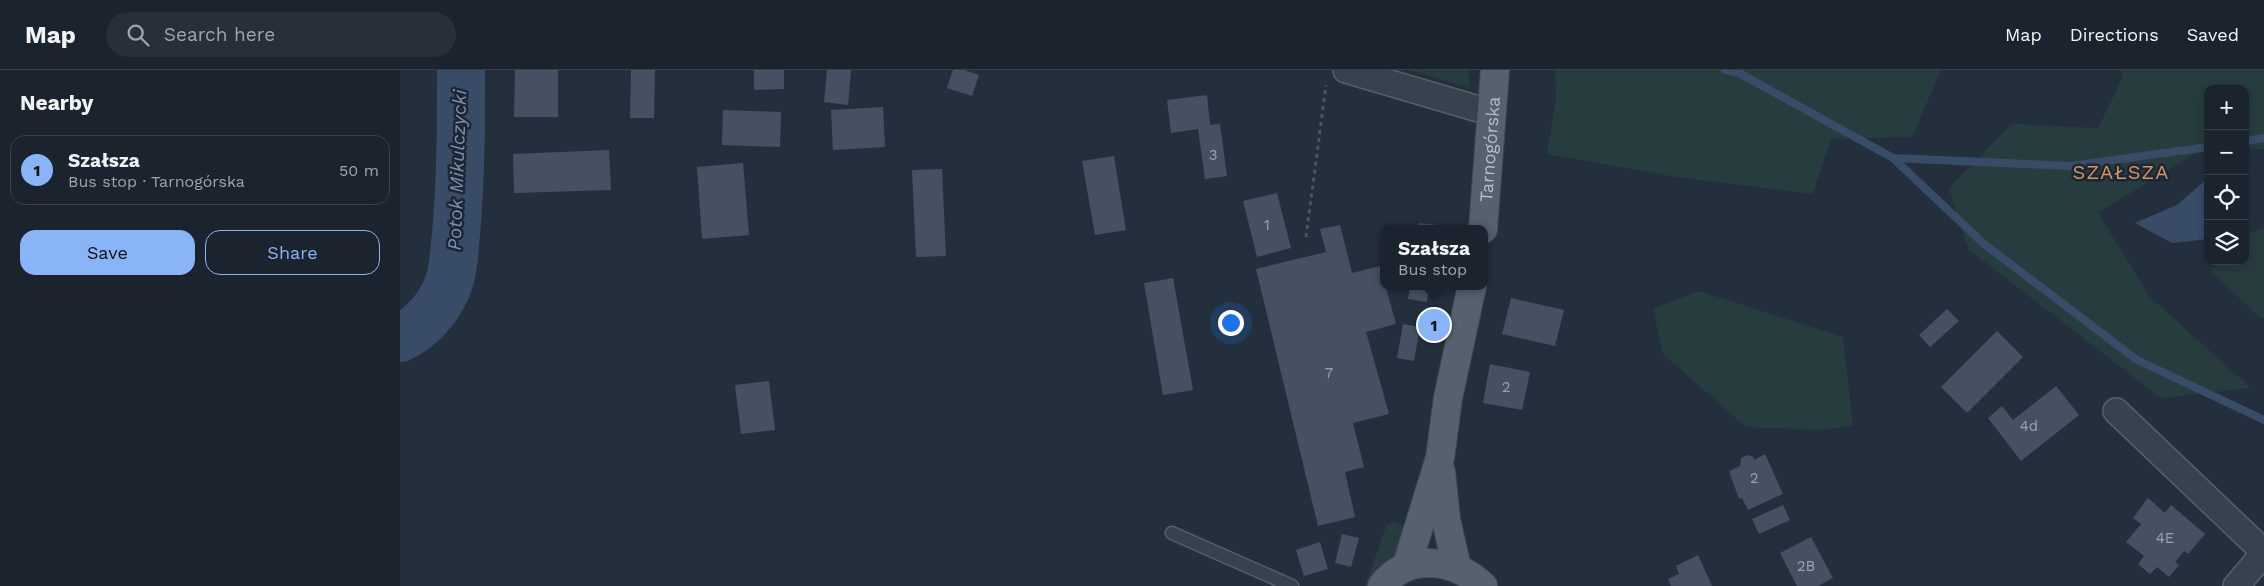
<!DOCTYPE html>
<meta charset="utf-8">
<style>
body{margin:0;font-family:"Work Sans",sans-serif;background:#282f3a;color:#f1f3f6}
.controls{position:absolute;right:15px;top:15px;display:grid;overflow:hidden;border-radius:10px;box-shadow:0 2px 8px #0003}
.controls button{width:45px;height:45px;display:grid;place-items:center;padding:0;border:0;border-bottom:1px solid #39404a;background:#1b232e;color:#f1f3f6;font:25px sans-serif}
.you{position:absolute;left:830px;top:252px;width:18px;height:18px;margin:-12px;border:4px solid #fff;border-radius:50%;background:#1a73e8;box-shadow:0 0 0 8px #1a73e833}
.badge{display:grid;place-items:center;width:32px;height:32px;border-radius:50%;background:#8ab4f8;color:#111;font-size:16px;font-weight:700}
.pin{position:absolute;translate:-50% -50%;border:2px solid #fff;box-shadow:0 1px 5px #0006}
.popup{position:absolute;left:980px;top:155px;width:108px;height:65px;box-sizing:border-box;display:grid;place-content:center;border-radius:10px;background:#1b232e;filter:drop-shadow(0 1px 4px #0005);font-size:16px;white-space:nowrap;color:#a0a4aa}
.popup b{font-size:19px;color:#f1f3f6}
.popup::after{content:'';position:absolute;left:50%;top:100%;margin-left:-10px;border:10px solid transparent;border-top-color:#1b232e}
.list{margin:0;padding:0;list-style:none}
h2{display:flex;justify-content:space-between;align-items:center;height:65px;margin:0;padding:0 20px;font-size:21px}
h2 small{font-size:16px;font-weight:400;color:#a0a4aa}
.list li{display:grid;grid-template-columns:32px 1fr auto;gap:15px;align-items:center;box-sizing:border-box;height:70px;margin:0 10px 10px;padding:0 10px;border:1px solid #39404a;border-radius:15px}
.list b{display:block;font-size:19px;white-space:nowrap}
.list p{margin:0;font-size:16px;white-space:nowrap;color:#a0a4aa}
.list em{font-size:16px;font-style:normal;color:#a0a4aa}
.actions{display:flex;gap:10px;padding:15px 20px}
.actions a{flex:1;padding:11px 0;border:1px solid #8ab4f8;border-radius:15px;text-align:center;font-size:18px;color:#8ab4f8}
.actions .main{background:#8ab4f8;color:#111}
.icon{flex:none;width:28px;height:28px;fill:none;stroke:currentColor;stroke-width:2;stroke-linecap:round;stroke-linejoin:round}
.map{position:relative;flex:none;width:1864px;height:516px;overflow:hidden}
header{display:flex;align-items:center;gap:30px;box-sizing:border-box;height:70px;padding:0 25px;background:#1b232e;border-bottom:1px solid #39404a}
header strong{font-size:24px}
nav{display:flex;gap:28px;margin-inline-start:auto;font-size:18px}
.search{width:350px;height:45px;background:#282f3a;display:flex;align-items:center;gap:12px;box-sizing:border-box;padding:0 18px;border-radius:28px;color:#a0a4aa;font-size:19px}
main{display:flex}
aside{flex:1;background:#1b232e}
.map>svg:first-child{display:block}
</style>
<header>
<strong>Map</strong>
<div class="search"><svg class="icon" aria-label="search" viewBox="0 0 24 24"><circle cx="10" cy="10" r="6"/><path d="M15 15l6 6"/></svg>Search here</div>
<nav><a>Map</a><a>Directions</a><a>Saved</a></nav>
</header>
<main>
<aside>
<h2>Nearby<small></small></h2>
<ul class="list">
<li><span class="badge">1</span><div><b>Szałsza</b><p>Bus stop · Tarnogórska</p></div><em>50 m</em></li>
</ul>
<div class="actions"><a class="main">Save</a><a>Share</a></div>
</aside>
<div class="map">
<svg width="1864" height="516" viewBox="0 0 1864 516">
<rect width="100%" height="100%" fill="#242f3e"/>
<path fill="#263c3f" d="M 1010,0 L 1069,0 L 1069,18 Z
M 1155,0 L 1541,0 L 1512,67 L 1431,69 L 1413,124 L 1276,107 L 1147,84 L 1156,28 Z
M 1721,0 L 1864,0 L 1864,79 L 1845,79 L 1845,19 L 1808,19 L 1808,79 L 1802,79 L 1698,143 L 1750,227 L 1851,318 L 1761,328 L 1568,179 L 1549,118 L 1611,54 L 1698,58 L 1723,7 Z
M 1864,159 L 1864,248 L 1860,248 L 1811,201 L 1819,191 L 1845,191 L 1845,164 Z
M 1299,221 L 1443,267 L 1453,356 L 1419,360 L 1346,357 L 1263,284 L 1253,239 Z
M 993,452 L 1011,458 L 1001,483 L 972,516 L 965,516 L 987,454 Z"/>
<path fill="#394c67" d="M 1808,108 L 1808,169 L 1772,173 L 1735,153 L 1777,135 Z"/>
<g fill="none" stroke-linecap="round" stroke-linejoin="round">
<path stroke="#394c67" stroke-width="8" d="M 1325,0 L 1339,3 L 1493,88 L 1584,174 L 1737,290 L 1864,350
M 1845,71 L 1864,68
M 1493,88 L 1670,96 L 1808,77"/>
<path stroke="#394c67" stroke-width="48" d="M 0,268 C 20,259 37,240 46,220 C 54,203 54,182 56,164 C 61,109 61,55 61,0"/>
</g>
<path fill="#455162" d="M 115,0 L 158,0 L 158,47 L 114,47 Z
M 231,0 L 255,0 L 254,48 L 230,48 Z
M 354,0 L 384,0 L 384,19 L 354,20 Z
M 427,0 L 451,0 L 448,35 L 424,32 Z
M 553,0 L 564,0 L 579,5 L 572,26 L 547,18 Z
M 807,25 L 810,55 L 820,54 L 827,106 L 805,109 L 798,59 L 771,63 L 767,30 Z
M 483,37 L 485,77 L 433,80 L 431,40 Z
M 323,40 L 381,42 L 380,77 L 322,75 Z
M 209,80 L 211,120 L 114,123 L 113,84 Z
M 714,86 L 726,160 L 695,165 L 682,91 Z
M 343,93 L 349,165 L 302,169 L 297,97 Z
M 542,99 L 546,186 L 516,187 L 512,100 Z
M 877,123 L 891,178 L 857,187 L 843,131 Z
M 1019,153 L 1037,155 L 1037,159 L 1018,159 Z
M 940,155 L 952,203 L 980,196 L 996,254 L 966,262 L 989,344 L 953,353 L 964,397 L 945,402 L 955,447 L 918,456 L 856,199 L 926,182 L 920,159 Z
M 773,208 L 793,320 L 763,325 L 744,213 Z
M 1010,216 L 1029,216 L 1027,232 L 1008,229 Z
M 1111,228 L 1164,240 L 1155,276 L 1102,264 Z
M 1547,239 L 1559,251 L 1530,277 L 1519,265 Z
M 1003,254 L 1020,257 L 1014,291 L 997,288 Z
M 1597,261 L 1623,287 L 1567,343 L 1541,317 Z
M 1090,294 L 1130,302 L 1122,340 L 1083,333 Z
M 369,311 L 375,360 L 341,364 L 335,315 Z
M 1656,316 L 1679,345 L 1621,391 L 1588,348 L 1602,336 L 1613,350 Z
M 1365,384 L 1383,424 L 1348,440 L 1342,428 L 1339,429 L 1329,401 L 1340,396 L 1341,388 L 1347,385 L 1353,387 L 1354,390 Z
M 1748,428 L 1765,443 L 1771,435 L 1805,464 L 1788,484 L 1784,481 L 1775,492 L 1779,495 L 1769,507 L 1757,497 L 1750,504 L 1738,494 L 1744,486 L 1726,472 L 1741,454 L 1733,448 Z
M 1383,435 L 1390,450 L 1359,464 L 1352,449 Z
M 942,464 L 959,468 L 951,497 L 935,493 Z
M 1411,467 L 1433,508 L 1418,516 L 1397,516 L 1380,483 Z
M 920,472 L 928,499 L 904,506 L 896,480 Z
M 1298,485 L 1312,516 L 1271,516 L 1268,509 L 1279,504 L 1276,496 Z"/>
<g fill="none" stroke-linecap="round" stroke-linejoin="round">
<defs>
<path id="service" d="M 772,463 L 892,516"/>
<path id="minor" d="M 946,0 L 1092,43
M 1716,341 L 1864,482
M 1836,516 L 1864,483"/>
<g id="primary">
<path id="s1" d="M 1083,159 L 1095,0"/>
<path d="M 1041,402 L 1046,450 L 1057,498"/>
<path d="M 1007,495 L 1040,388 L 1048,328 L 1072,216"/>
<path d="M 982,516 C 1007,482 1056,489 1083,516"/>
</g>
</defs>
<use href="#service" stroke="#565f6c" stroke-width="15"/>
<use href="#minor" stroke="#565f6c" stroke-width="28"/>
<use href="#primary" stroke="#414a57" stroke-width="30"/>
<path stroke="#44595c" stroke-width="3" stroke-dasharray="4 4" stroke-linecap="butt" d="M 906,167 L 926,15"/>
<use href="#service" stroke="#38414e" stroke-width="12"/>
<use href="#minor" stroke="#38414e" stroke-width="25"/>
<use href="#primary" stroke="#56606e" stroke-width="28"/>
</g>
<g text-anchor="middle" dominant-baseline="central" stroke-width="5" stroke-linejoin="round" paint-order="stroke">
<g font-size="15" fill="#98a1af">
<text x="813" y="85">3</text>
<text x="867" y="155">1</text>
<text x="929" y="303">7</text>
<text x="1106" y="317">2</text>
<text x="1629" y="356">4d</text>
<text x="1354" y="408">2</text>
<text x="1765" y="468">4E</text>
<text x="1406" y="496">2B</text>
</g>
<g font-size="18" fill="#b4bcc9" stroke="#1d2633">
<text stroke="none"><textPath href="#s1" startOffset="80">Tarnogórska</textPath></text>
</g>
<g font-size="19" font-style="italic" fill="#7c92b1" stroke="#1d2633">
<text transform="translate(57 100) rotate(-88)">Potok Mikulczycki</text>
</g>
<g font-size="20" letter-spacing="1" fill="#d59563" stroke="#1d2633">
<text x="1721" y="102">SZAŁSZA</text>
</g>
</g>
</svg>
<div class="controls">
<button>+</button>
<button>−</button>
<button><svg class="icon" aria-label="locate" viewBox="0 0 24 24"><circle cx="12" cy="12" r="6"/><path d="M12 2v4M12 18v4M2 12h4M18 12h4"/></svg></button>
<button><svg class="icon" aria-label="layers" viewBox="0 0 24 24"><path d="M12 4l9 5-9 5-9-5zM3 14l9 5 9-5"/></svg></button>
</div>
<div class="you"></div>
<div class="pin badge" style="left:1034px;top:255px">1</div>
<div class="popup"><b>Szałsza</b>Bus stop</div>
</div>
</main>
